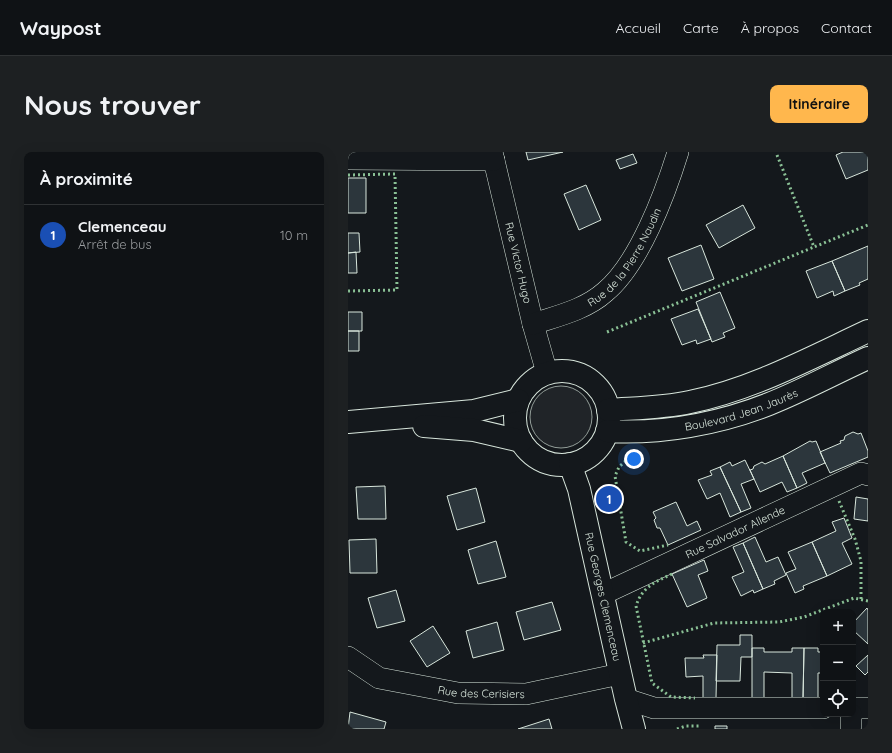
<!DOCTYPE html>
<html lang="fr">
<meta charset="utf-8">
<style>
body{margin:0;font-family:Quicksand,sans-serif;background:#1d2022;color:#f1f3f6}
.controls{position:absolute;right:12px;bottom:12px;display:grid;overflow:hidden;border-radius:8px;box-shadow:0 4px 16px #0002}
.controls button{width:36px;height:36px;display:grid;place-items:center;padding:0;border:0;border-bottom:1px solid #2f3234;background:#0f1215;color:#f1f3f6;font:20px sans-serif}
.you{position:absolute;left:286px;top:307px;width:14px;height:14px;margin:-10px;border:3px solid #fff;border-radius:50%;background:#1a73e8;box-shadow:0 0 0 6px #1a73e833}
.badge{display:grid;place-items:center;width:26px;height:26px;border-radius:50%;background:#ffb74d;color:#fff;font-size:13px;font-weight:700}
.pin{position:absolute;translate:-50% -50%;border:2px solid #fff;box-shadow:0 1px 4px #0006}
.list{margin:0;padding:0;list-style:none}
h2{display:flex;justify-content:space-between;align-items:center;height:52px;margin:0;padding:0 16px;font-size:17px}
h2 small{font-size:13px;font-weight:400;color:#9b9ea0}
.list li{display:grid;grid-template-columns:26px 1fr auto;gap:12px;align-items:center;box-sizing:border-box;height:60px;padding:0 16px;border-top:1px solid #2f3234}
.list b{display:block;font-size:15px;white-space:nowrap}
.list p{margin:0;font-size:13px;white-space:nowrap;color:#9b9ea0}
.list em{font-size:13px;font-style:normal;color:#9b9ea0}
.icon{flex:none;width:22px;height:22px;fill:none;stroke:currentColor;stroke-width:2;stroke-linecap:round;stroke-linejoin:round}
.map{position:relative;flex:none;width:520px;height:577px;overflow:hidden;border-radius:8px}
header{display:flex;align-items:center;gap:24px;box-sizing:border-box;height:56px;padding:0 20px;background:#0f1215;border-bottom:1px solid #2f3234}
header strong{font-size:19px}
nav{display:flex;gap:22px;margin-inline-start:auto;font-size:14px}
.intro{display:flex;align-items:center;justify-content:space-between;box-sizing:border-box;height:96px;padding:0 24px}
h1{margin:0;font-size:28px}
.button{padding:10px 18px;border-radius:8px;background:#ffb74d;color:#111;font-size:14px;font-weight:700}
main{display:flex;gap:24px;padding:0 24px}
aside{flex:1;background:#0f1215;border-radius:8px;box-shadow:0 4px 16px #0002}
.map>svg:first-child{display:block}
</style>
<header>
<strong>Waypost</strong>
<nav><a>Accueil</a><a>Carte</a><a>À propos</a><a>Contact</a></nav>
</header>
<div class="intro"><h1>Nous trouver</h1><a class="button">Itinéraire</a></div>
<main>
<aside>
<h2>À proximité<small></small></h2>
<ul class="list">
<li><span class="badge" style="background:#1a4fb4">1</span><div><b>Clemenceau</b><p>Arrêt de bus</p></div><em>10 m</em></li>
</ul>
</aside>
<div class="map">
<svg width="520" height="577" viewBox="0 0 520 577">
<rect width="100%" height="100%" fill="#14181c"/>
<path fill="#202428" stroke="#939e99" d="M182 265a31 31 0 1 1 62 0a31 31 0 1 1-62 0Z"/>
<path fill="#2c363c" stroke="#d8e6dc" d="M 178,0 L 215,0 L 180,8 Z
M 495,0 L 520,0 L 520,18 L 498,27 L 488,3 Z
M 285,2 L 289,11 L 272,17 L 268,8 Z
M 0,26 L 18,26 L 18,61 L 0,61 Z
M 238,33 L 253,68 L 231,78 L 216,42 Z
M 395,53 L 407,76 L 371,96 L 358,73 Z
M 0,81 L 11,81 L 12,100 L 0,101 Z
M 353,93 L 366,127 L 334,139 L 320,106 Z
M 520,94 L 520,127 L 511,131 L 512,133 L 497,139 L 484,109 Z
M 8,100 L 9,121 L 0,121 L 0,101 Z
M 484,109 L 497,139 L 486,144 L 485,139 L 469,146 L 458,119 Z
M 372,140 L 387,176 L 375,181 L 377,185 L 364,190 L 348,150 Z
M 350,157 L 363,187 L 349,192 L 348,188 L 334,193 L 323,167 Z
M 0,160 L 14,160 L 14,179 L 0,179 Z
M 0,179 L 11,179 L 11,199 L 0,199 Z
M 505,280 L 510,282 L 513,281 L 520,299 L 520,305 L 482,321 L 472,300 L 493,291 L 492,289 L 496,288 L 497,284 Z
M 462,289 L 464,290 L 468,289 L 477,311 L 454,321 L 459,331 L 449,336 L 435,304 Z
M 435,304 L 449,336 L 439,340 L 434,330 L 412,340 L 402,318 L 405,317 L 406,314 L 414,310 L 417,312 Z
M 397,308 L 406,327 L 393,332 L 403,356 L 393,360 L 372,315 L 382,310 L 384,314 Z
M 372,315 L 393,360 L 382,365 L 372,341 L 359,347 L 350,328 L 364,323 L 362,319 Z
M 37,334 L 38,367 L 10,367 L 8,335 Z
M 128,336 L 137,370 L 109,378 L 99,344 Z
M 508,345 L 520,347 L 520,369 L 506,367 Z
M 328,350 L 339,374 L 349,369 L 353,378 L 320,393 L 312,376 L 309,376 L 306,368 L 308,366 L 305,360 Z
M 496,366 L 504,386 L 494,391 L 504,412 L 479,424 L 464,390 L 488,379 L 484,370 Z
M 407,385 L 418,410 L 430,405 L 438,423 L 426,429 L 427,432 L 415,437 L 395,391 Z
M 28,387 L 29,421 L 2,421 L 1,388 Z
M 148,389 L 158,425 L 130,432 L 120,398 Z
M 464,390 L 479,424 L 455,434 L 456,437 L 447,441 L 438,421 L 448,417 L 440,400 Z
M 395,391 L 415,437 L 406,441 L 405,438 L 393,444 L 384,425 L 396,420 L 385,395 Z
M 356,408 L 360,419 L 350,423 L 359,446 L 339,455 L 324,422 Z
M 48,438 L 57,469 L 29,476 L 20,446 Z
M 204,450 L 213,478 L 176,488 L 168,460 Z
M 519,456 L 520,458 L 520,492 L 505,478 L 505,471 Z
M 149,470 L 156,498 L 125,506 L 118,479 Z
M 85,474 L 102,501 L 79,515 L 62,489 Z
M 392,483 L 404,483 L 404,505 L 393,505 L 392,529 L 368,529 L 369,493 L 392,493 Z
M 404,496 L 416,496 L 416,500 L 444,500 L 444,496 L 456,496 L 455,547 L 444,546 L 444,521 L 416,520 L 416,546 L 404,546 Z
M 456,496 L 470,496 L 470,500 L 475,500 L 475,521 L 470,521 L 470,547 L 455,547 Z
M 355,503 L 369,503 L 368,546 L 355,546 L 355,524 L 338,525 L 337,506 L 356,506 Z
M 520,503 L 520,520 L 517,523 L 508,514 Z
M 2,560 L 38,570 L 36,577 L 0,577 Z
M 201,567 L 204,577 L 170,577 Z
M 367,574 L 379,574 L 379,577 L 367,577 Z"/>
<g fill="none" stroke-linecap="round" stroke-linejoin="round">
<defs>
<g id="street">
<path id="s1" d="M 144,0 L 185,172 L 199,221"/>
<path d="M 0,7 L 146,8"/>
<path id="s2" d="M 185,172 C 209,164 237,158 257,140 C 291,112 317,42 330,0"/>
<path id="s3" d="M 255,442 L 513,321 L 520,323"/>
<path id="s4" d="M 0,505 L 31,526 L 110,541 L 178,542 L 272,522"/>
<path d="M 278,547 L 306,556 L 475,556"/>
<path d="M 505,556 L 520,556"/>
<path d="M 503,577 L 503,562"/>
</g>
<g id="secondary">
<circle cx="214" cy="266" r="47"/>
<path d="M 260,258 C 288,256 315,256 342,250 C 405,237 462,206 520,179"/>
<path d="M 0,270 L 126,259 L 170,248"/>
<path d="M 76,274 L 126,278 L 173,289"/>
<path id="s5" d="M 259,279 C 313,282 370,272 421,252 C 454,239 487,221 520,206"/>
<path id="s6" d="M 222,312 L 231,337 L 278,547 L 286,577"/>
</g>
</defs>
<use href="#street" stroke="#d8e6dc" stroke-width="22"/>
<use href="#secondary" stroke="#d8e6dc" stroke-width="24"/>
<use href="#street" stroke="#14181c" stroke-width="21"/>
<use href="#secondary" stroke="#14181c" stroke-width="22"/>
<path stroke="#8ac095" stroke-width="3" stroke-dasharray="2 3" stroke-linecap="butt" d="M 429,3 L 466,95 L 520,73
M 0,23 L 47,22 L 49,138 L 0,139
M 259,180 L 466,95
M 285,302 L 271,315 L 267,324 L 278,390 L 292,399 L 320,393
M 491,349 L 507,387 L 513,409 L 513,447
M 324,422 C 307,430 294,435 288,454 L 304,531 L 323,545 L 347,546
M 295,491 L 366,471 L 431,470 L 456,465 L 506,446 L 520,449
M 329,577 L 338,574 L 351,574"/>
</g>
<g text-anchor="middle" dominant-baseline="central" stroke-width="3" stroke-linejoin="round" paint-order="stroke">
<g font-size="11" fill="#d8e6dc" stroke="#14181c">
<text stroke="none"><textPath href="#s2" startOffset="119">Rue de la Pierre Naudin</textPath></text>
<text stroke="none"><textPath href="#s1" startOffset="114">Rue Victor Hugo</textPath></text>
<text stroke="none"><textPath href="#s5" startOffset="137">Boulevard Jean Jaurès</textPath></text>
<text stroke="none"><textPath href="#s3" startOffset="146">Rue Salvador Allende</textPath></text>
<text stroke="none"><textPath href="#s6" startOffset="137">Rue Georges Clemenceau</textPath></text>
<text stroke="none"><textPath href="#s4" startOffset="141">Rue des Cerisiers</textPath></text>
</g>
</g>
</svg>
<div class="controls">
<button>+</button>
<button>−</button>
<button><svg class="icon" aria-label="locate" viewBox="0 0 24 24"><circle cx="12" cy="12" r="6"/><path d="M12 2v4M12 18v4M2 12h4M18 12h4"/></svg></button>
</div>
<div class="you"></div>
<div class="pin badge" style="left:261px;top:347px;background:#1a4fb4">1</div>
</div>
</main>
